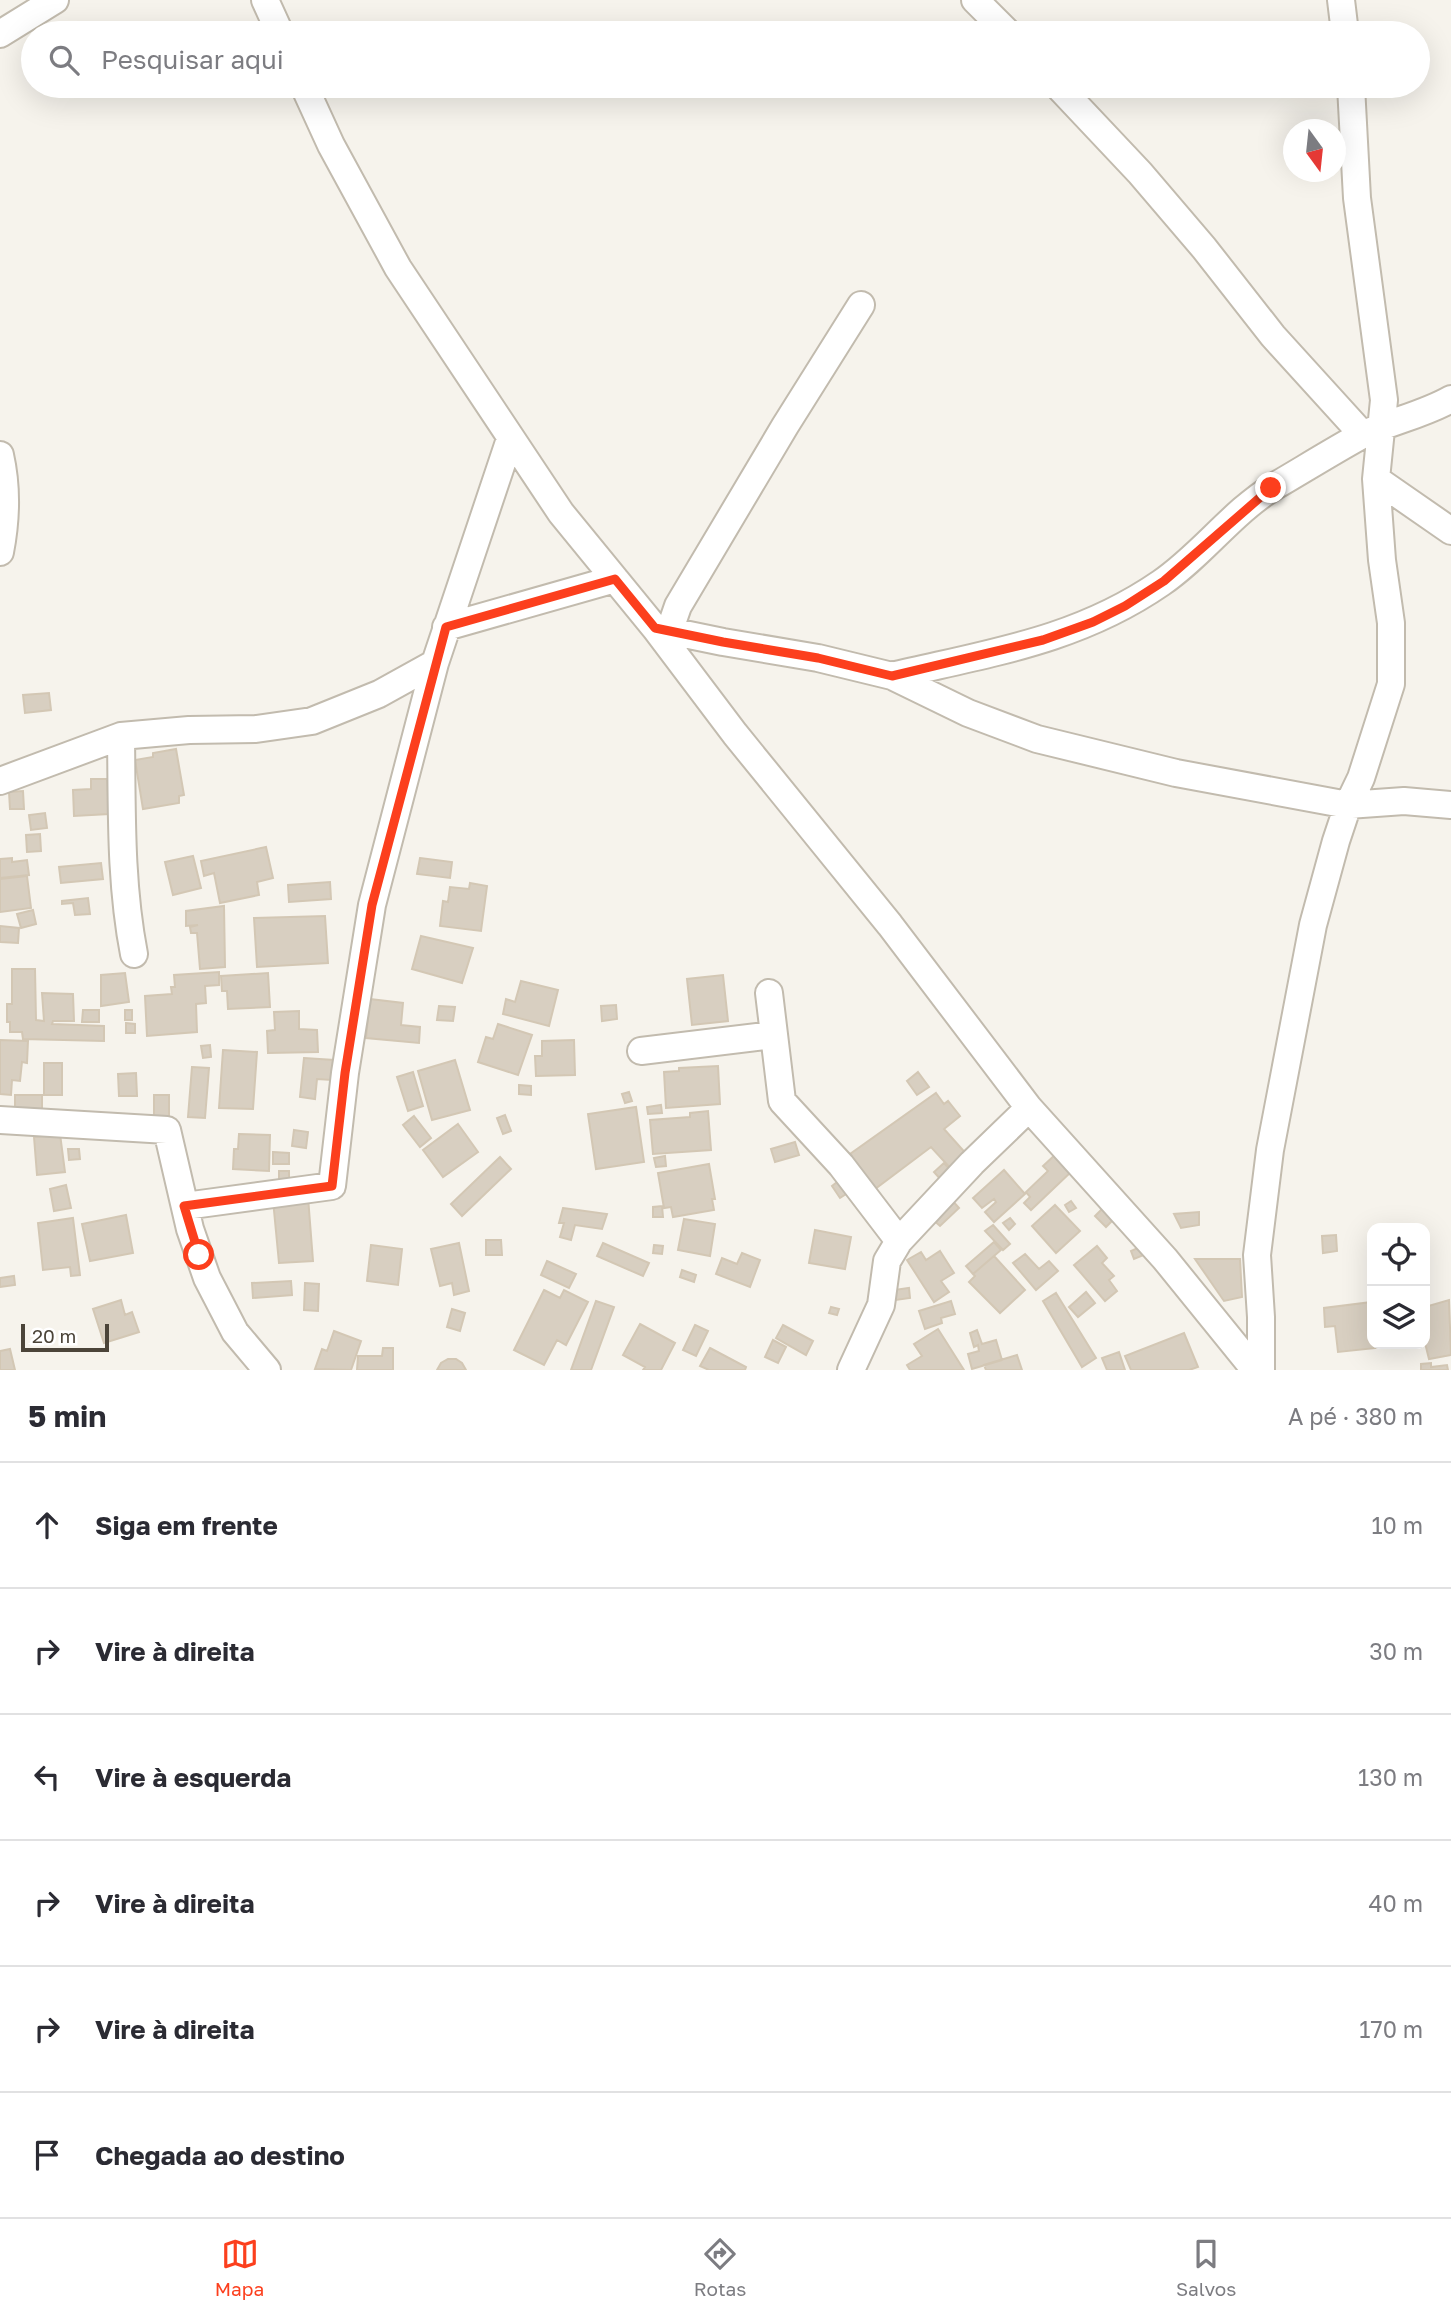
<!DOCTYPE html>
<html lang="pt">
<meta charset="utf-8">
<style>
body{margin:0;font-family:"Golos Text",sans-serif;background:#f7f7f7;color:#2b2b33}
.controls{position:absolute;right:21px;bottom:21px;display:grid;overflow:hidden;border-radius:14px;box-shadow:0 7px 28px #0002}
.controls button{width:63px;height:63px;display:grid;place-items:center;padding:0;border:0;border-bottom:2px solid #e1e1e2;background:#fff;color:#2b2b33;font:35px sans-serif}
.compass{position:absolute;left:1283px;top:119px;width:63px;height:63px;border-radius:50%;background:#fff;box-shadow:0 7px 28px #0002;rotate:165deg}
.scale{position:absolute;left:21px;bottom:18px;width:88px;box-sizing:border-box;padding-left:7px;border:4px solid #4b4439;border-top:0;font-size:19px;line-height:24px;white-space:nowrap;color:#4b4439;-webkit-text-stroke:5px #fff;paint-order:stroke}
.stop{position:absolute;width:21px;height:21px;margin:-16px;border:5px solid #fc3f1d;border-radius:50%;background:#fff}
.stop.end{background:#fc3f1d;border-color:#fff;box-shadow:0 2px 7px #0008}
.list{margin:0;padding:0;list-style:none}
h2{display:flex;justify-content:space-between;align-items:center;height:91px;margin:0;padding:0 28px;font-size:30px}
h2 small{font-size:23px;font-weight:400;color:#7c7c81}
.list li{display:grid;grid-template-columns:46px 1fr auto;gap:21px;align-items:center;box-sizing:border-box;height:126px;padding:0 28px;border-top:2px solid #e1e1e2}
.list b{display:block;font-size:26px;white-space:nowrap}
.list em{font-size:23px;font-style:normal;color:#7c7c81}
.icon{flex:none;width:38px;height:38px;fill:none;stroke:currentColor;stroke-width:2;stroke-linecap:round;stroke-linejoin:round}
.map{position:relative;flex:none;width:1451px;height:1370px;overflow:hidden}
.search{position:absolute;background:#fff;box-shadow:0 7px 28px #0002;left:21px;right:21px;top:21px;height:77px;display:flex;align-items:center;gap:18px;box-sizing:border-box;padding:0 24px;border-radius:38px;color:#7c7c81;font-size:26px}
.sheet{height:847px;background:#fff}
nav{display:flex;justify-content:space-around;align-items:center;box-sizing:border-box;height:98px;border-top:2px solid #e1e1e2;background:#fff;font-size:19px;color:#7c7c81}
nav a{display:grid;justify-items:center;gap:4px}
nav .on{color:#fc3f1d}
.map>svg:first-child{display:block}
</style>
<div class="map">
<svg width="1451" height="1370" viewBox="0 0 1451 1370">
<rect width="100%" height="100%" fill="#f6f3ec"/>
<path fill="#d8cfc1" stroke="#d3c7b4" stroke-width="2" d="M 49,693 L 51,710 L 25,713 L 23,695 Z
M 176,749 L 184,795 L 179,796 L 179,803 L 143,809 L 135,760 L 153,757 L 153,753 Z
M 91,779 L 107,779 L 109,814 L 74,816 L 73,790 L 91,789 Z
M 23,791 L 24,809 L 10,809 L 9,792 Z
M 45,813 L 47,828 L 31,830 L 29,815 Z
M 40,834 L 41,851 L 27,852 L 26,835 Z
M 266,847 L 273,878 L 257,882 L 259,895 L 220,903 L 214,873 L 204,876 L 201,861 Z
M 193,856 L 201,888 L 173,895 L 165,862 Z
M 12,858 L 12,862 L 27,860 L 29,875 L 0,878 L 0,859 Z
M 420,858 L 452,862 L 450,878 L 417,874 Z
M 101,863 L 103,879 L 61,883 L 59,867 Z
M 27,876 L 31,908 L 0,912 L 0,879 Z
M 330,882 L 331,899 L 289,902 L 288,885 Z
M 470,883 L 487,886 L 481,931 L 440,926 L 443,901 L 448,902 L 450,887 L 469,889 Z
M 88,898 L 90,914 L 75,915 L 73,903 L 62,904 L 62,901 Z
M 224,906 L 225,967 L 200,969 L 197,933 L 191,933 L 190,927 L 198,925 L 186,926 L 186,911 Z
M 33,910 L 36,924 L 21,928 L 17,914 Z
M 325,916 L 328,963 L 257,967 L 254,918 Z
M 0,926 L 19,928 L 18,943 L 0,942 Z
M 421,936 L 473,948 L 462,983 L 412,969 Z
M 12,969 L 35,969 L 36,1020 L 44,1021 L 42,993 L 73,994 L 74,1021 L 53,1021 L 52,1024 L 104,1026 L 104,1041 L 23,1039 L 22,1032 L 10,1032 L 10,1022 L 7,1022 L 7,1004 L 12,1004 Z
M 219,972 L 219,985 L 205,986 L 206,1003 L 196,1004 L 197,1032 L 147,1036 L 145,996 L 172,994 L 171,987 L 175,987 L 174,975 Z
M 125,973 L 129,1002 L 101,1006 L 101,975 Z
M 268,973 L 270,1007 L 228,1009 L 227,991 L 222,991 L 221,976 Z
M 723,975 L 728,1021 L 692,1025 L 687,979 Z
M 521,981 L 558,990 L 549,1026 L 503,1014 L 506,999 L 515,1002 Z
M 370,999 L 403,1003 L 401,1025 L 420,1027 L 419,1043 L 366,1038 Z
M 616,1005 L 617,1019 L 602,1021 L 601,1006 Z
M 439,1006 L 455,1007 L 453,1021 L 437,1020 Z
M 83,1010 L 99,1010 L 99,1022 L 82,1022 Z
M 125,1010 L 132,1010 L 132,1020 L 125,1020 Z
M 299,1011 L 299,1029 L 317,1030 L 318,1052 L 268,1053 L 267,1031 L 275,1030 L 274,1012 Z
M 126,1023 L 135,1024 L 135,1033 L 126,1033 Z
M 498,1024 L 532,1035 L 518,1075 L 478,1062 L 486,1037 L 493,1039 Z
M 0,1040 L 28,1041 L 27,1063 L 22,1062 L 20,1081 L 12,1080 L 11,1095 L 0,1094 Z
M 574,1040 L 575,1075 L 536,1076 L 535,1056 L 542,1056 L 542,1041 Z
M 210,1045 L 211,1057 L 203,1058 L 201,1046 Z
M 223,1050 L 257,1052 L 253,1109 L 219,1108 Z
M 304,1058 L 334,1060 L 332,1080 L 317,1079 L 315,1099 L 300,1097 Z
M 455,1060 L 470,1110 L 432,1120 L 418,1071 Z
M 44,1063 L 62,1063 L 62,1095 L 44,1095 Z
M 718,1066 L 720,1104 L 666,1108 L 664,1072 L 679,1071 L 679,1068 Z
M 192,1067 L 209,1068 L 205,1118 L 188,1117 Z
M 413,1072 L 423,1106 L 408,1111 L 397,1077 Z
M 918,1072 L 929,1087 L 917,1095 L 907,1081 Z
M 136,1073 L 137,1096 L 119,1096 L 118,1074 Z
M 519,1085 L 531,1086 L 531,1095 L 519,1094 Z
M 629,1092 L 632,1101 L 625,1103 L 622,1094 Z
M 936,1093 L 944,1104 L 948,1101 L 960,1116 L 944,1129 L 969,1157 L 953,1171 L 931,1147 L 875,1189 L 850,1154 Z
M 15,1095 L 42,1095 L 42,1111 L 15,1111 Z
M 154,1095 L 169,1095 L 169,1118 L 154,1118 Z
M 661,1105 L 662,1113 L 648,1114 L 647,1107 Z
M 636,1107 L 644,1162 L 596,1169 L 588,1114 Z
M 708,1111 L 711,1150 L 653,1154 L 650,1120 L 690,1117 L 690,1113 Z
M 505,1115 L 511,1131 L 503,1134 L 497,1118 Z
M 414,1116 L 431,1138 L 420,1147 L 403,1125 Z
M 458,1124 L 478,1152 L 443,1177 L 423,1150 Z
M 294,1130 L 308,1132 L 306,1148 L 292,1146 Z
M 60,1134 L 65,1172 L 37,1175 L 34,1137 Z
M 239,1134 L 270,1135 L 269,1171 L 233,1169 L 234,1149 L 238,1149 Z
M 795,1142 L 799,1155 L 775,1162 L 771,1149 Z
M 68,1149 L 79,1149 L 80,1159 L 69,1160 Z
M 273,1152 L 289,1153 L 289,1164 L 273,1164 Z
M 1056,1154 L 1072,1171 L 1031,1210 L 1024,1203 L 1030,1197 L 1026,1192 L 1048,1171 L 1043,1166 Z
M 665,1156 L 666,1166 L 656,1167 L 654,1158 Z
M 500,1157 L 511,1169 L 462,1216 L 451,1204 Z
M 944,1163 L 953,1173 L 943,1182 L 934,1172 Z
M 709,1164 L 715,1199 L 712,1199 L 714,1210 L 673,1217 L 671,1207 L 664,1208 L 658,1173 Z
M 1004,1170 L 1025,1194 L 994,1222 L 985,1212 L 996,1202 L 994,1199 L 982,1208 L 973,1198 Z
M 279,1171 L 289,1171 L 289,1182 L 279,1182 Z
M 845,1176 L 854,1189 L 840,1198 L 832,1186 Z
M 66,1185 L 71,1208 L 54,1211 L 50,1189 Z
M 308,1197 L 313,1261 L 279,1263 L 273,1200 Z
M 951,1199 L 959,1208 L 940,1226 L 931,1218 Z
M 1071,1201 L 1076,1208 L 1069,1212 L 1065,1205 Z
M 1055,1205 L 1080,1231 L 1056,1253 L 1032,1226 Z
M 662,1206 L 663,1217 L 653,1217 L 653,1207 Z
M 1105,1206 L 1116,1217 L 1106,1227 L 1095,1216 Z
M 563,1208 L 607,1214 L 602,1229 L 575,1225 L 571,1240 L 560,1237 L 564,1223 L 559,1223 Z
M 1199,1212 L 1199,1225 L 1181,1228 L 1174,1214 Z
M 126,1215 L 133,1253 L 90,1261 L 82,1224 Z
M 73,1218 L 80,1275 L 71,1276 L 70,1267 L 43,1270 L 38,1223 Z
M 1010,1218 L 1015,1224 L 1009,1230 L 1003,1223 Z
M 684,1219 L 715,1224 L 710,1256 L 678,1250 Z
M 993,1225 L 1010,1244 L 1003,1250 L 985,1231 Z
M 815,1230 L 851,1237 L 845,1269 L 809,1263 Z
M 1336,1235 L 1337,1251 L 1323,1253 L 1322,1236 Z
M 486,1240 L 501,1240 L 502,1255 L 486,1255 Z
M 994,1242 L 1001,1250 L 973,1274 L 966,1266 Z
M 459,1243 L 469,1291 L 454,1295 L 452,1283 L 440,1286 L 431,1249 Z
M 603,1243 L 649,1263 L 643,1276 L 597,1256 Z
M 371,1245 L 402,1249 L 398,1285 L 367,1281 Z
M 654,1245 L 663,1246 L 662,1254 L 653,1253 Z
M 1097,1246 L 1107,1258 L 1102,1263 L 1114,1276 L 1109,1280 L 1117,1291 L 1105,1301 L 1074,1265 Z
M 1142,1246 L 1146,1254 L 1134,1259 L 1131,1251 Z
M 940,1251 L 954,1273 L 941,1281 L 949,1292 L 934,1302 L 907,1260 L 921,1252 L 926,1260 Z
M 742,1253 L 760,1260 L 750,1287 L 716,1274 L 722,1258 L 737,1264 Z
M 1025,1254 L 1039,1269 L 1049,1261 L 1058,1271 L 1036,1290 L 1013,1263 Z
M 994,1256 L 1025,1290 L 1000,1313 L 969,1282 L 975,1276 L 973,1274 Z
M 1195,1259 L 1240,1259 L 1242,1297 L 1224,1301 Z
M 547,1261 L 576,1274 L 569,1288 L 541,1275 Z
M 682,1270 L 696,1275 L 694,1282 L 680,1277 Z
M 14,1276 L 15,1285 L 0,1287 L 0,1278 Z
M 291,1281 L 292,1295 L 253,1298 L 252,1283 Z
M 305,1283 L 319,1284 L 318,1311 L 304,1310 Z
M 909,1288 L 910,1298 L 896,1300 L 894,1290 Z
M 544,1290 L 560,1298 L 564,1290 L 588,1302 L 566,1345 L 557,1340 L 544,1365 L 514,1350 Z
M 1086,1292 L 1095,1303 L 1078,1317 L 1069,1307 Z
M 1056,1293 L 1096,1358 L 1082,1367 L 1043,1301 Z
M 121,1300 L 125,1315 L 132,1312 L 139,1332 L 104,1343 L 93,1309 Z
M 1449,1300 L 1451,1355 L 1429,1359 L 1425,1343 L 1425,1307 Z
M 596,1301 L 614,1307 L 591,1370 L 571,1370 Z
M 951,1301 L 955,1314 L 941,1318 L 942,1323 L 925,1329 L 919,1311 Z
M 1372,1302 L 1372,1344 L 1394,1344 L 1395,1346 L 1338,1352 L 1335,1326 L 1325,1327 L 1324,1308 Z
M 831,1307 L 839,1309 L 837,1315 L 829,1313 Z
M 452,1309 L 465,1313 L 460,1331 L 447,1327 Z
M 640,1324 L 675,1343 L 661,1370 L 643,1370 L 645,1367 L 623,1355 Z
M 695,1325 L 708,1331 L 696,1356 L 683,1350 Z
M 783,1325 L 813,1341 L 806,1355 L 776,1338 Z
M 938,1329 L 964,1370 L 910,1370 L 907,1365 L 922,1356 L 914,1344 Z
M 977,1330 L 982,1344 L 996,1340 L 1002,1360 L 972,1369 L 968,1354 L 979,1351 L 978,1345 L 974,1347 L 970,1333 Z
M 334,1331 L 361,1341 L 351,1370 L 315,1369 L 322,1349 L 327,1351 Z
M 1184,1333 L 1198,1367 L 1189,1370 L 1131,1370 L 1125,1356 Z
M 773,1340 L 786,1347 L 778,1363 L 765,1357 Z
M 383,1348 L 393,1348 L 393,1370 L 357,1370 L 358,1356 L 382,1356 Z
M 710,1348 L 746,1367 L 745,1370 L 709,1370 L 700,1366 Z
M 10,1349 L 15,1370 L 0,1370 L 0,1351 Z
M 1119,1352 L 1125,1370 L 1107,1370 L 1102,1358 Z
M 1017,1355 L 1022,1370 L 986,1370 L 984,1365 Z
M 448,1359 L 456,1359 L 462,1363 L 466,1370 L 437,1370 L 441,1363 Z
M 1431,1363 L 1431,1367 L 1447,1365 L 1448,1370 L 1421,1370 L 1421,1364 Z"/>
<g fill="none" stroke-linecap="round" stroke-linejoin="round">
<defs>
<path id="minor" d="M 265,0 L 280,33
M 975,0 L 1008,33
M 1341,0 L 1345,33
M 0,34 L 55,0
M 304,86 L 331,145 L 398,268 L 561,513 L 655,628 L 735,734 L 890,925 L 1029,1108 L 1165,1259 L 1255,1370
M 1058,86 L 1140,173 L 1204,248 L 1273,336 L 1363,435
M 0,455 C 7,486 6,521 0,552
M 1376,479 L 1451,531
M 446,627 L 615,579
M 655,628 L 723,642 L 818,658 L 892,676 L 968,713 L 1037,739 L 1176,773 L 1348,805 L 1404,801 L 1451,805
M 669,632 L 678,606 L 785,426 L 861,305
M 892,676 C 989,653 1077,641 1161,583 C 1202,555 1232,512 1275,486 C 1304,469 1333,451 1362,435 C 1391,421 1423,415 1451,399
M 121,736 C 122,809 120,882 134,954
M 0,781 L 121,736 L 189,730 L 256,729 L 312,721 L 379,694 L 435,663
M 769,993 L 782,1101 L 841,1165 L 899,1241
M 641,1051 L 774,1035
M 0,1120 L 167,1130 L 190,1229 L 207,1278 L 235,1332 L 267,1370
M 185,1206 L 332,1186 L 345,1073 L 372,905 L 435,663 L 510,439
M 851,1370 L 881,1305 L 887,1261 L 899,1241 L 972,1163 L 1029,1108
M 1261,1370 L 1261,1317 L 1257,1255 L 1270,1150 L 1313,925 L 1336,841 L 1348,805 L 1361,778 L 1391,684 L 1391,623 L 1382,560 L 1376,479 L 1384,400 L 1357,198 L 1351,86"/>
</defs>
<use href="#minor" stroke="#c2bbae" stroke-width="30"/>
<use href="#minor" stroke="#fff" stroke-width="26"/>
</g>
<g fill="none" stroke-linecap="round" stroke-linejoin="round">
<path stroke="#fc3f1d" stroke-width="9" d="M 199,1255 L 184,1206 L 332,1186 L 345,1073 L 372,905 L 446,627 L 615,579 L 655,628 L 723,642 L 818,658 L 892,676 L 1043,640 L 1093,622 L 1125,606 L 1164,581 L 1271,488"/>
</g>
</svg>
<div class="controls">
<button><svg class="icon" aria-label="locate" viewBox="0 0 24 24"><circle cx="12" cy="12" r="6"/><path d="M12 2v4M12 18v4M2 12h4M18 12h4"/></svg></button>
<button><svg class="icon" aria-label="layers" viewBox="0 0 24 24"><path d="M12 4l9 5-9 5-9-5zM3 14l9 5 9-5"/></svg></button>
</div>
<svg class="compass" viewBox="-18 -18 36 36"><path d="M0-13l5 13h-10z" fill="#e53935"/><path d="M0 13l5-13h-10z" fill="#7c7c81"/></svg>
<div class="scale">20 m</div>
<div class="stop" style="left:199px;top:1255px"></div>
<div class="stop end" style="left:1271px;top:488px"></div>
<div class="search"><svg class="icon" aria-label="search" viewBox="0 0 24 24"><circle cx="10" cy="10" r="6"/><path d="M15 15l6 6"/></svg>Pesquisar aqui</div>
</div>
<section class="sheet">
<h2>5 min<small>A pé · 380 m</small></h2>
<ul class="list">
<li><svg class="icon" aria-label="ahead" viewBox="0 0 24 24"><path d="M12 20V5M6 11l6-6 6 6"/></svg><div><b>Siga em frente</b></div><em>10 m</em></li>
<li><svg class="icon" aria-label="right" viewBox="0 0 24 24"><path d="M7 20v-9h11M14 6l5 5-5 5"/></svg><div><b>Vire à direita</b></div><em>30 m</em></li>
<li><svg class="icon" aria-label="left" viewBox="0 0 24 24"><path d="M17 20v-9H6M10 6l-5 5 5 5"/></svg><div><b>Vire à esquerda</b></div><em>130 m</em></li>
<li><svg class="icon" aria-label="right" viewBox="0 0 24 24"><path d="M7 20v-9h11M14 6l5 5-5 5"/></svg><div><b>Vire à direita</b></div><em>40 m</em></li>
<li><svg class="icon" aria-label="right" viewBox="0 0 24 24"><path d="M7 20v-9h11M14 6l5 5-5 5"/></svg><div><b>Vire à direita</b></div><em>170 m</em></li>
<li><svg class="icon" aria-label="arrive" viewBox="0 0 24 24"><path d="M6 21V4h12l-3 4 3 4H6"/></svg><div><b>Chegada ao destino</b></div></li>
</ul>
</section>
<nav>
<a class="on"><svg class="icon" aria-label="map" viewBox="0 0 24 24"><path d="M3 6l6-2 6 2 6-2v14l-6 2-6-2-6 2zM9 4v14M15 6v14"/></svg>Mapa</a>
<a><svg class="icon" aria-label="directions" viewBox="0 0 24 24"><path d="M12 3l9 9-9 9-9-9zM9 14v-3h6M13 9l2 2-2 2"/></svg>Rotas</a>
<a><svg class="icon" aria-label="saved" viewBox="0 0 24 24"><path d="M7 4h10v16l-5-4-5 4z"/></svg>Salvos</a>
</nav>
